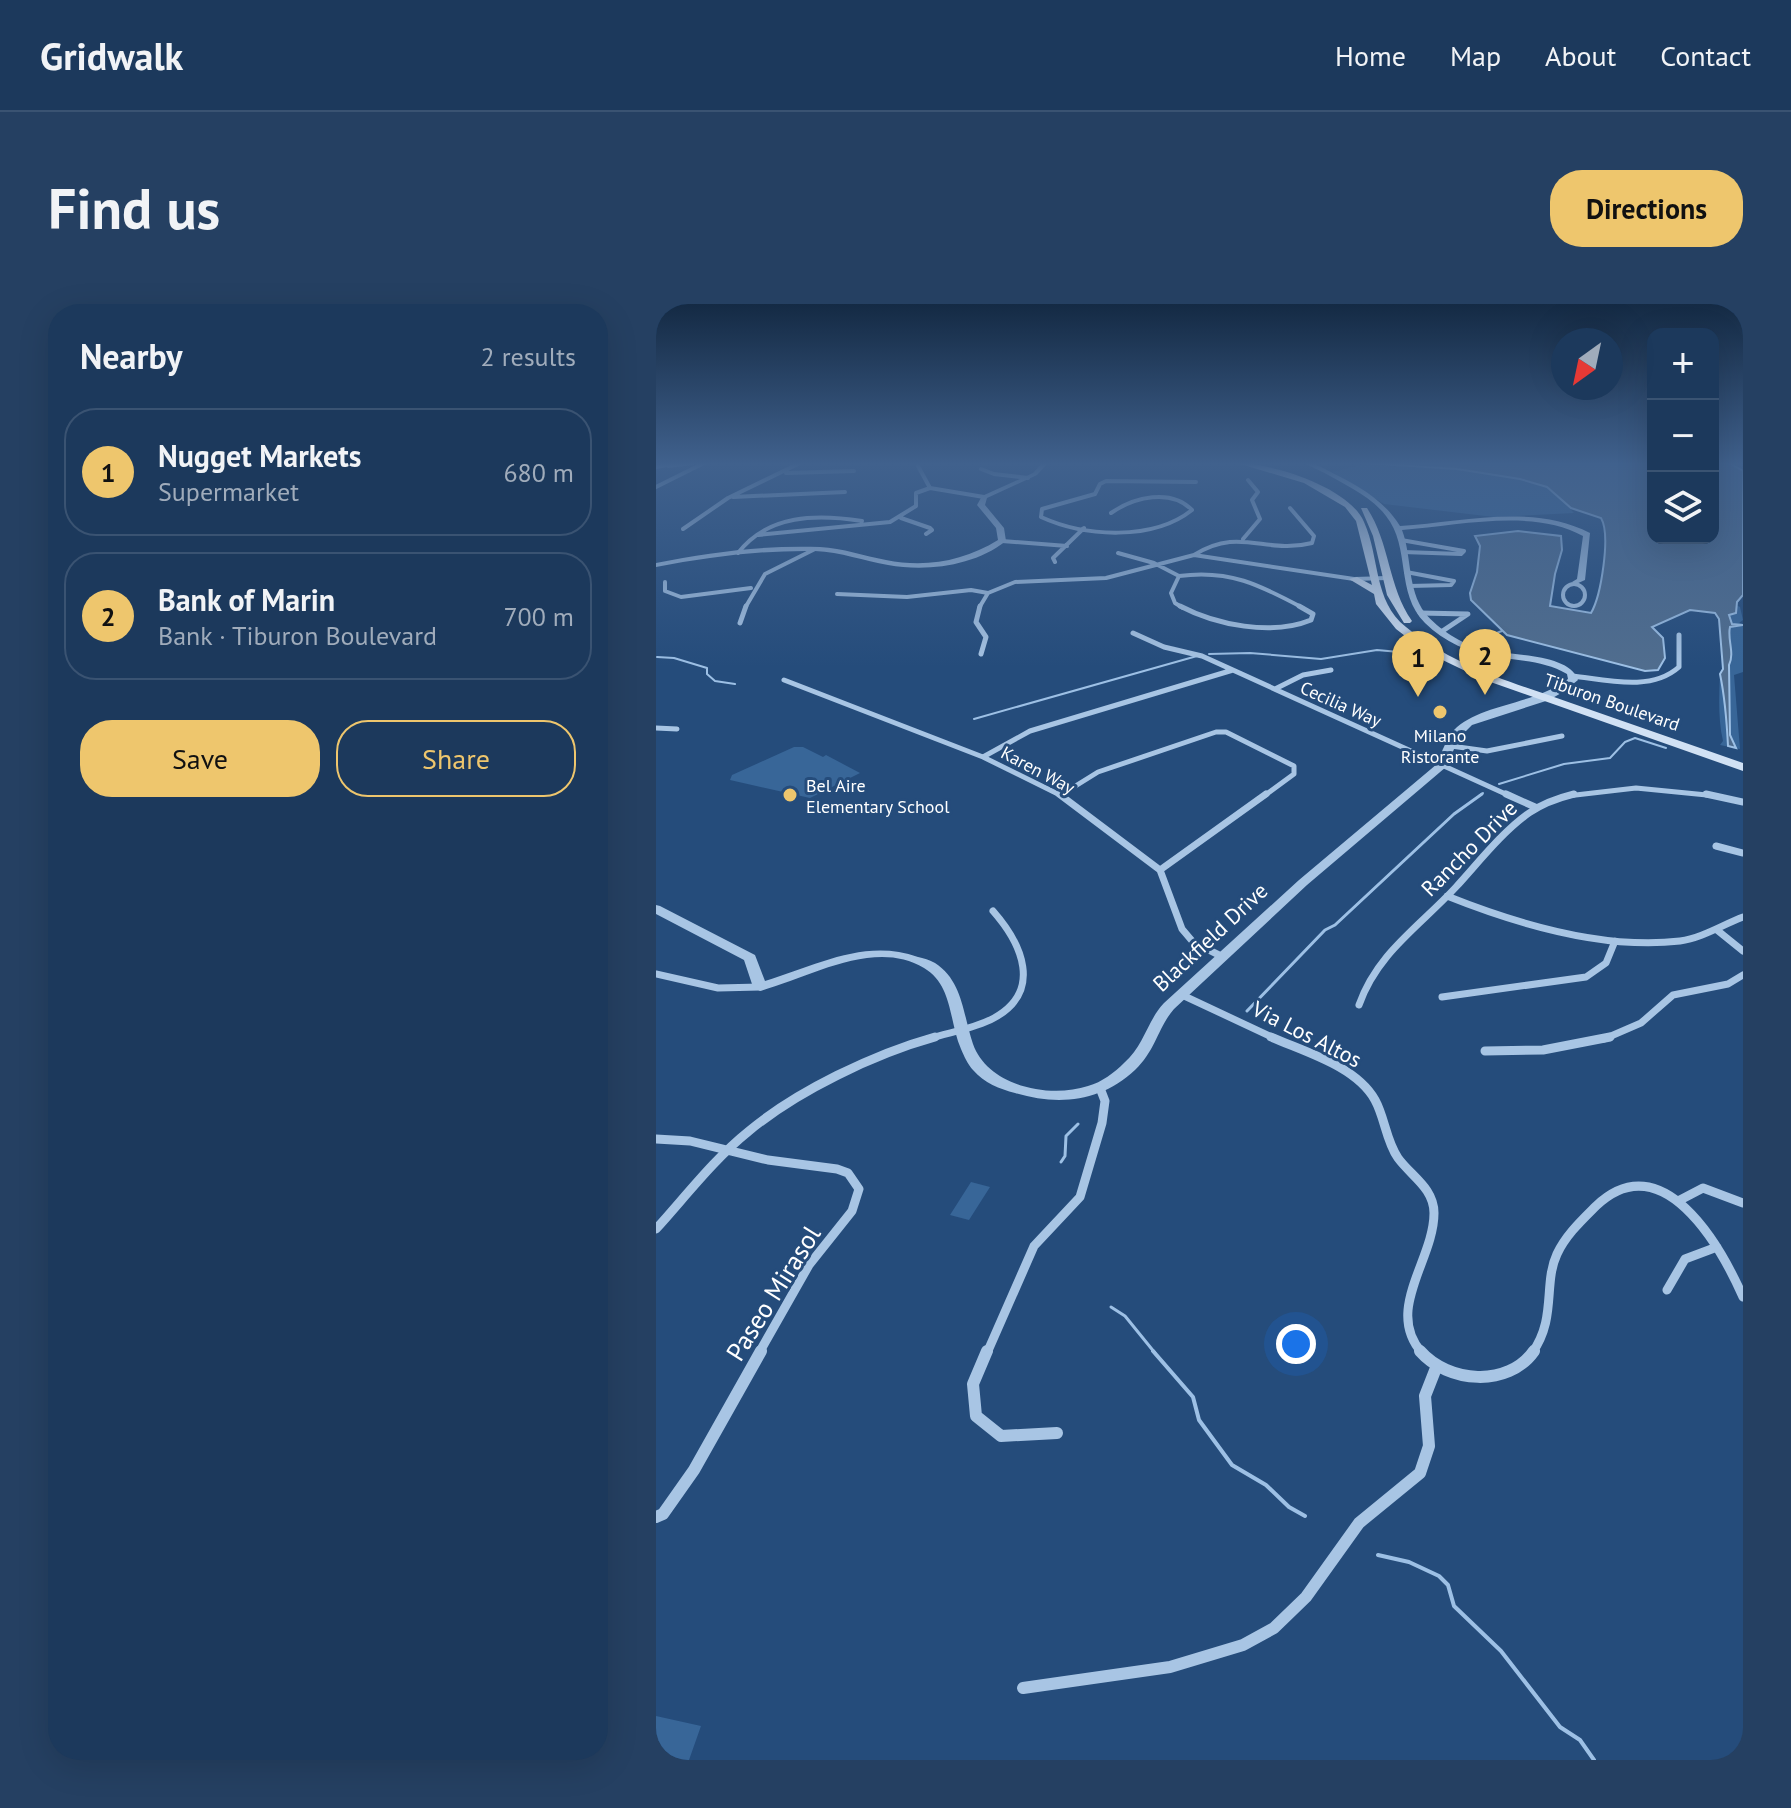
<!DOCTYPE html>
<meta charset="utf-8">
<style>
body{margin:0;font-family:"PT Sans",sans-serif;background:#254062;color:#f1f3f6}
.controls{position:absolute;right:24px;top:24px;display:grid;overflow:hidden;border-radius:16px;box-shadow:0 8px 32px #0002}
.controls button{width:72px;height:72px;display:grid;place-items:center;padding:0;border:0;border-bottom:2px solid #3a5372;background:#1c395c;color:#f1f3f6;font:40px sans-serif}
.compass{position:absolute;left:895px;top:24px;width:72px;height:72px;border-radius:50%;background:#1c395c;box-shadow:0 8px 32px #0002;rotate:213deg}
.you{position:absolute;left:640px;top:1040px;width:28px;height:28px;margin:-20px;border:6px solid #fff;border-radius:50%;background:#1a73e8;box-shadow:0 0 0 12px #1a73e833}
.badge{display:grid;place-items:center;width:52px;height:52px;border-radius:50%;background:#eec66d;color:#111;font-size:26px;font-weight:700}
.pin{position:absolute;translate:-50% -66px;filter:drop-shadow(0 2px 4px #0008)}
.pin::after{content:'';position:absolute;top:42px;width:28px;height:24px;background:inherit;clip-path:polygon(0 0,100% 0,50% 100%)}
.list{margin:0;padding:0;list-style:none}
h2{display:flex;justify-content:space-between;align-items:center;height:104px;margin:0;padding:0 32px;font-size:34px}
h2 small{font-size:26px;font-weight:400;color:#a0acbb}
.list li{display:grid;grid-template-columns:52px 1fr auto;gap:24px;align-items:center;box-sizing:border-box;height:128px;margin:0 16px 16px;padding:0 16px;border:2px solid #3a5372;border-radius:32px}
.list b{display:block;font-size:30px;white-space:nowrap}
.list p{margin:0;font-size:26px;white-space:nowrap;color:#a0acbb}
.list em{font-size:26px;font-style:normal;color:#a0acbb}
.actions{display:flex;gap:16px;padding:24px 32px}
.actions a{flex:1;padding:18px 0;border:2px solid #eec66d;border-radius:32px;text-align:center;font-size:28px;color:#eec66d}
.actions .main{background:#eec66d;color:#111}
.icon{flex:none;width:44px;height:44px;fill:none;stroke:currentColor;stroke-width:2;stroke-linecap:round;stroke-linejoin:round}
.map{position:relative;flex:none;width:1087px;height:1456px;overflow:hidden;border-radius:32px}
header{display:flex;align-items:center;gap:48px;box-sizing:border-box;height:112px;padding:0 40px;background:#1c395c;border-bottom:2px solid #3a5372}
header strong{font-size:38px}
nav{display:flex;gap:44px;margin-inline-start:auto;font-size:28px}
.intro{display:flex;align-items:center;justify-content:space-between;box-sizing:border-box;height:192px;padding:0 48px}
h1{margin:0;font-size:56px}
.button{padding:20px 36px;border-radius:32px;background:#eec66d;color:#111;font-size:28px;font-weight:700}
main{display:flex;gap:48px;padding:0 48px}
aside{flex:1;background:#1c395c;border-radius:32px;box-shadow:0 8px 32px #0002}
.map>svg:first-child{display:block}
</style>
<header>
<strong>Gridwalk</strong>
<nav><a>Home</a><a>Map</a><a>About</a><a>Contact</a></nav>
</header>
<div class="intro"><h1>Find us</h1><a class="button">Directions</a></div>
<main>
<aside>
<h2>Nearby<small>2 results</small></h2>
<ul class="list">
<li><span class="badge">1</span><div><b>Nugget Markets</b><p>Supermarket</p></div><em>680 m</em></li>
<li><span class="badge">2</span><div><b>Bank of Marin</b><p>Bank · Tiburon Boulevard</p></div><em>700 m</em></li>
</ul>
<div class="actions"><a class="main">Save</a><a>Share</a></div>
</aside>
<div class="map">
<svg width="1087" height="1456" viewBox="0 0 1087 1456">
<rect width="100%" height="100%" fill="#254c7b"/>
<path fill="#386698" d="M 709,160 C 760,167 850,160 894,185 C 905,191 912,203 918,209 L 838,213 L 728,200 L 676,168 Z
M 1080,301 L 1084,303 L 1087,316 L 1083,319 L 1087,320 L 1087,368 L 1078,371 L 1084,445 L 1064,441 L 1067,437 C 1062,416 1063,392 1064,370 L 1072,421 L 1070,425 L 1077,443 L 1074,431 L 1073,360 C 1079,349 1072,335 1074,323 L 1084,322 L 1074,319 L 1073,310 L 1080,309 Z
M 138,443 L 147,443 L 167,453 L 170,451 L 204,469 L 154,494 L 74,476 L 76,471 Z
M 315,878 L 334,883 L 313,916 L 294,911 Z
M 0,1412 L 45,1422 L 33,1456 L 0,1456 Z"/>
<path fill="#506d8e" stroke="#9dc0e5" stroke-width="2" d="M 706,159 L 997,159 L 997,234 L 1057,234 L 1057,159 L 1073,159 L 1087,167 L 1087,291 L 1081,298 L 1080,309 L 1073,311 L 1076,320 L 1087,321 L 1074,323 C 1071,335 1079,349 1073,361 L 1074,431 L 1080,444 L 1072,442 C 1071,422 1069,394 1064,370 L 1067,365 L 1063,315 L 1059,309 L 1034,306 L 996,323 L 1007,334 L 1009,354 L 1002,366 L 989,367 L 851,331 L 815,296 L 814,289 L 821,268 L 824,242 L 819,232 L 862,227 L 905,232 L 906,246 L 899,270 L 894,302 L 935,309 C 945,292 955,231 945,214 L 915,204 L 891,183 L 864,175 L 801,165 Z"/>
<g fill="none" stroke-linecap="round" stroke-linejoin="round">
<path stroke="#9dc0e5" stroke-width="2" d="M 12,163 L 37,160
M 816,338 L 846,327
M 553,350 L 594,349 L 665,355 L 721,346 L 765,350
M 1,353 L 18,354 L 51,364 L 51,370 L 59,377 L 79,380
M 318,415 L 541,352
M 843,480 L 908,460 L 954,454 L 969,438 L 979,434 L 1010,444
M 823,492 L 827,489"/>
<path stroke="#9dc0e5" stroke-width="3" d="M 591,707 L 669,626 L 679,621 L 798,510 L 826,490
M 405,858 L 409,852 L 410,832 L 422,820
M 455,1003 L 469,1012 L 499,1049"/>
<path stroke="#9dc0e5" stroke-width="4" d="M 497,1047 L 537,1093 L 543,1116 L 576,1161 L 610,1181 L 633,1203 L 649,1212
M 722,1251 L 753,1258 L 783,1272 L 792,1281 L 798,1302 L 845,1347 L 904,1423 L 924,1436 L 938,1456"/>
<path stroke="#a8c5e4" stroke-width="4" d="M 652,159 L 667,166
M 262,162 L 274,184 L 328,193
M 325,165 L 338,170 L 372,174
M 130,169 L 198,167
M 0,183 L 48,159
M 77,193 L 189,188
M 455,209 C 478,193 515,184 536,206 C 497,237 429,233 385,213 L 386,205 L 439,190 L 444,180 L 450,177 L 540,178
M 245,214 L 274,224 L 276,226 L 270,230
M 27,225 L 72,194 L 144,159
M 102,231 L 234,218 L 260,202 L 260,189 L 274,184
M 587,235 L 604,215 L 596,196 L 602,188 L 592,176
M 745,236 L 808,247 L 805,250 L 747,248
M 346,237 L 411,242
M 82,249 C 112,210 161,210 206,217
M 462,249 L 498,259 L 523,272
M 538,251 C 584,222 609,251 656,239 L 658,232 L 634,204
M 399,258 L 397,254 L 428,224
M 750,268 L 798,277 L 795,281 L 753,282
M 9,278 L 9,287 L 25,293 L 95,284
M907 291a11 11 0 1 1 22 0a11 11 0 1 1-22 0Z
M 181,290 L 251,293 L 315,286 L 332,289
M 89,304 L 109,270 L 159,245
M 323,304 L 332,289 L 359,278 L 450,274 L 538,251 L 698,275 L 731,274
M 527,304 L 519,299 L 515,289 L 523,272 C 573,265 604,281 647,304"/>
<path stroke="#a8c5e4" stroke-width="5" d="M 324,302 L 320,318 L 330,333 L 325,350
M 524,302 C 560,321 616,332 655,316 L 657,310 L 643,302
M 764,309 L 812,310 L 785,328
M 84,319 L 90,302
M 477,329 L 508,343 L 546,352 L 854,492
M 917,372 C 951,376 995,388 1023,363 L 1023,331
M 128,376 L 327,453 L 406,492
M 619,385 L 647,371 L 675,366
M 0,424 L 21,425
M 795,442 L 831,447 L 906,432
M 327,453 L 374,427 L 577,366
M 405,491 L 442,468 L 560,428 L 570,428 L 638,462 L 638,470 L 608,492
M 911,492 L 980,484 L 1061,492"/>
<path stroke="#a8c5e4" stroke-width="7" d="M 403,490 L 504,566 L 526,625 L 537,638 L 565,652
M 850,490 L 879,503
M 1050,490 L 1087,498
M 1060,542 L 1087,549
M 504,566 L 610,490
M 791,592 C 861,620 948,646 1024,637 C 1046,634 1066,621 1087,613
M 1061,626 L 1087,647
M 0,670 L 62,684 L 104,683
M 524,690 L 620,735
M 786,693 L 930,673 L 950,659 L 959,637
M 703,701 C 721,649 764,622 800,583 C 823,558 845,529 873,509 C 887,499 902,494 918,490
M 272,735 C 294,728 318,725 338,714 C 387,687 366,640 337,607
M 948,735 L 985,719 L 1017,691 L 1072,680 L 1087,671"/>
<path stroke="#a8c5e4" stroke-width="9" d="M 615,733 C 649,748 700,762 719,796 C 729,814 730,837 742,854 C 755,872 778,884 778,909 C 778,956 728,1006 766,1049
M 829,747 L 887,746 L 954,733
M 0,835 L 34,837 L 112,856 L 181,865 L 192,869 L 203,885 L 196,907 L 153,961 L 103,1049
M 1024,896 L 1047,884 L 1087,899
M 0,925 C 30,892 58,855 93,827 C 141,787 218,750 279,733
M 1011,986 L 1029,955 L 1061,943
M 331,1049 L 378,942 L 424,893 L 446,819 L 449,797 L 444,784
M 876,1049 C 901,1014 887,980 901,950 C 910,931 925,917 940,902 C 1006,839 1064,941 1087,993"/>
<path stroke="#a8c5e4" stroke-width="12" d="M 331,1047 L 317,1080 L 320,1112 L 345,1132 L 401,1129
M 764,1047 C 792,1079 852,1084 878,1047
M 0,1213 L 7,1210 L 38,1166 L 105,1047
M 367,1384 L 514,1363 L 587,1341 L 618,1324 L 650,1293 L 703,1219 L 764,1169 L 773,1142 L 769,1092 L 780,1064"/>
<path fill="#a8c5e4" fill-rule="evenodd" d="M 20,159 L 37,159 L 0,165 L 0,161 Z
M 386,159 L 392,159 L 381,171 L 331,194 L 329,201 L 348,224 L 350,237 C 318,262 271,268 232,261 C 208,257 185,248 159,247 C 106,246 53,253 0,263 L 0,259 C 54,248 109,241 164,243 C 187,244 208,252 230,256 C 270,264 308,257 342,236 L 340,224 L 321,201 L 326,192 L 377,169 Z
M 665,165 L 669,165 C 698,180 726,193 744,222 C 805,218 877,199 934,229 L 929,276 L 920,280 L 916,278 L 921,275 L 927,232 C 876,204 802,222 746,226 C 756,252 751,285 769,309 C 782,325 806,340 826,345 C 850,352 913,348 922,376 L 907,388 L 893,396 L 816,421 L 803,434 L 790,463 L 651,581 L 518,705 C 502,723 500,746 479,766 C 445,798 402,802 359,789 C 344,785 328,779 317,766 C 312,761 308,752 305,745 C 293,718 297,681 268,664 C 218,634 153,674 104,687 L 97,683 L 88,656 L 0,610 L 0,601 L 4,602 L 99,651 L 109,677 C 160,662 208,634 262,653 C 267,654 274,656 279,659 C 307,677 307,711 317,740 C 332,782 393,795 432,782 C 446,778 458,769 468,759 C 488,742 491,717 508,699 L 643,576 L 781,460 C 786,448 790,435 798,426 C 823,400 878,401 912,375 L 911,370 C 889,357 865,357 840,353 C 814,349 788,338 769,319 C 739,289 755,243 730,212 C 714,191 687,180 665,167 Z"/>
<path fill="#d1e1f4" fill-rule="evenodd" d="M 581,159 C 616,159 693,183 708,218 C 724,253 717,297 750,323 C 797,362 858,379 915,399 C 972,419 1030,439 1087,459 L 1087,467 L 826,375 L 770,348 L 740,325 L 720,300 L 718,290 L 693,275 L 701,273 L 716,281 L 700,217 L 689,203 L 648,179 Z
M 705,204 L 711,204 C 734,239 732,283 756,317 L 754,319 L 748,319 L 731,291 L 717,232 Z"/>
</g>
<linearGradient id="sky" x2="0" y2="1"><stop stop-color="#142a44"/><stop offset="0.44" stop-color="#40618d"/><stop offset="1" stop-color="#40618d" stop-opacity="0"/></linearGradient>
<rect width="1087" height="363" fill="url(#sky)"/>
<g fill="#eec66d" stroke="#254c7b" stroke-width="3">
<circle cx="784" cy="408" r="8"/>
<circle cx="134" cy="491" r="8"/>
</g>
<g text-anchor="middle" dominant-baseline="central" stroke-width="6" stroke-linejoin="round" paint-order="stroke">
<g font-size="18" fill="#fff" stroke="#254c7b">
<text transform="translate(956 398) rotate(19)">Tiburon Boulevard</text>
<text transform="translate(685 400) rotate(24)">Cecilia Way</text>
<text transform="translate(382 466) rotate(28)">Karen Way</text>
</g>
<g font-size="18" fill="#fff" stroke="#254c7b">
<text x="784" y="431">Milano<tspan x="784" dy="21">Ristorante</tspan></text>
<text x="150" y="481" text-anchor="start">Bel Aire<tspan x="150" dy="21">Elementary School</tspan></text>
</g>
<g font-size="22" fill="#fff" stroke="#254c7b">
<text transform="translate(813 544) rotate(-45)">Rancho Drive</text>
<text transform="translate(554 633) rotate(-43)">Blackfield Drive</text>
<text transform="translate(651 730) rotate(27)">Via Los Altos</text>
</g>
<g font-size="26" fill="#fff" stroke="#254c7b">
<text transform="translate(117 989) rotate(-58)">Paseo Mirasol</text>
</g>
</g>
</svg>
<div class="controls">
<button>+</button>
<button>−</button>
<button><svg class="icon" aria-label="layers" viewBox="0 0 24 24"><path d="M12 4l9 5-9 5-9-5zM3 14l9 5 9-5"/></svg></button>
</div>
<svg class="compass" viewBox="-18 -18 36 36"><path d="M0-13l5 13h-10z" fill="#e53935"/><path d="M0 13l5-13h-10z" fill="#a0acbb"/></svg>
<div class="you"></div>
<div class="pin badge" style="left:762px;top:393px">1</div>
<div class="pin badge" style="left:829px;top:391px">2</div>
</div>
</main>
